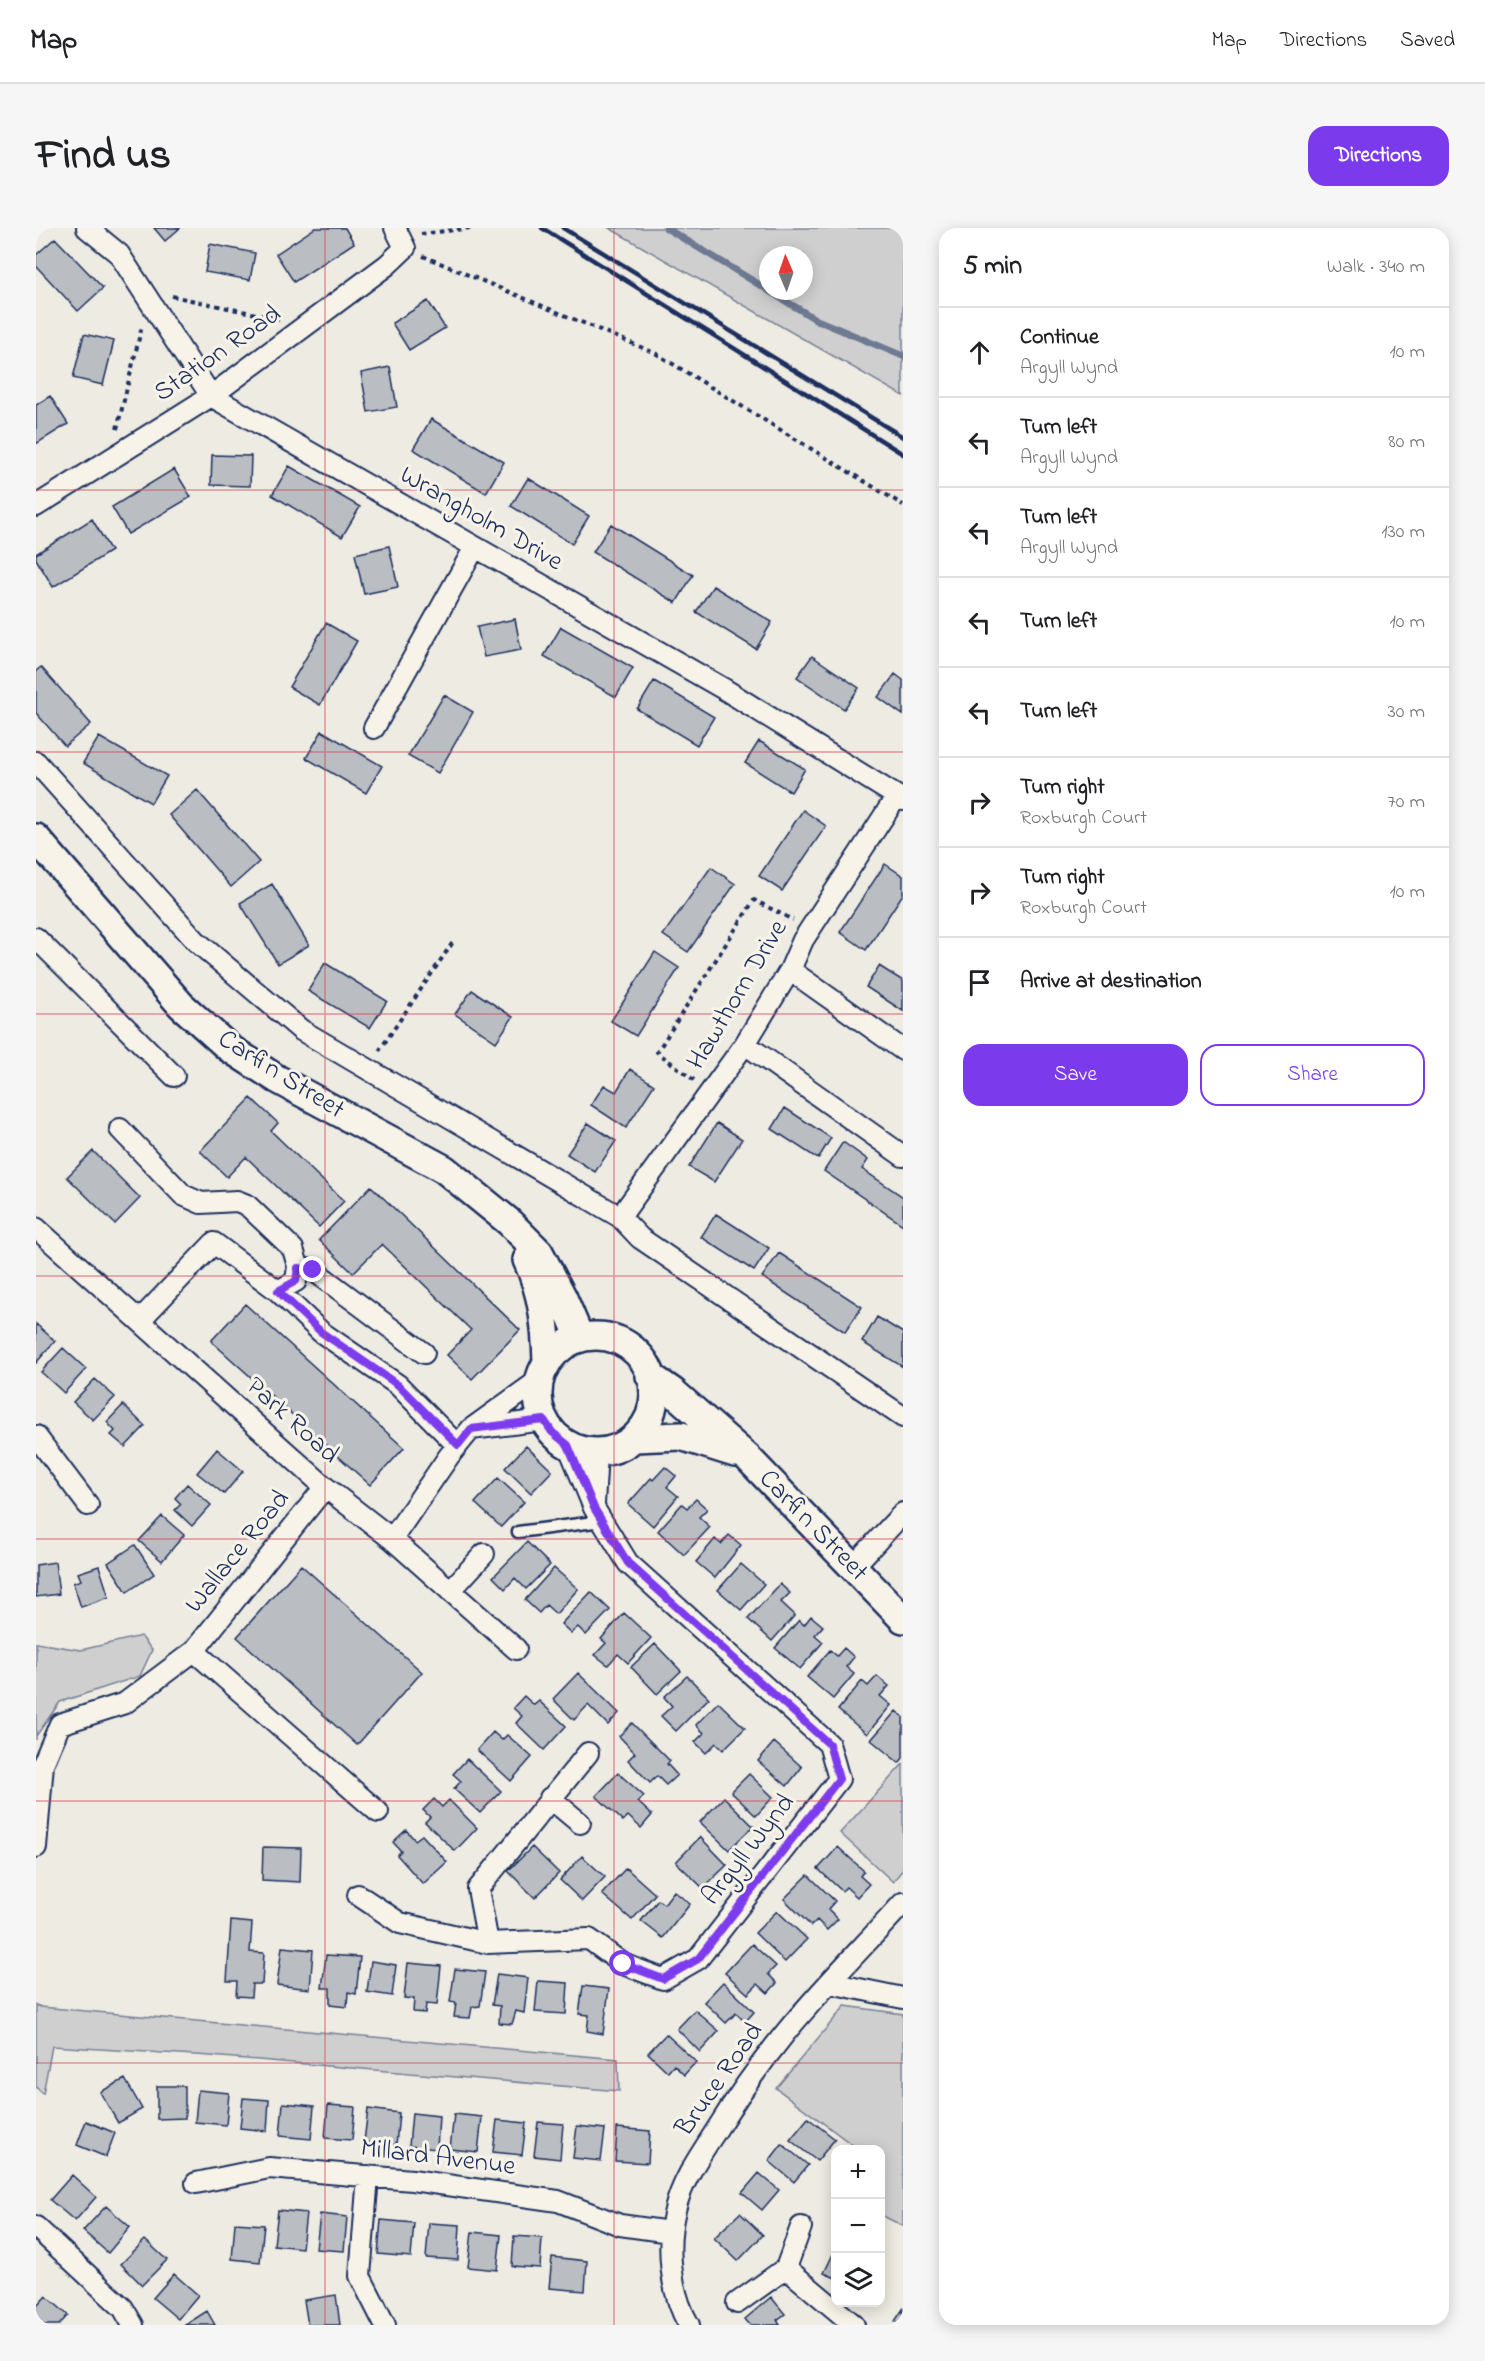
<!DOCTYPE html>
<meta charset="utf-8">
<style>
body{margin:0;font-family:"Indie Flower",sans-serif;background:#f6f6f6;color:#202124}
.controls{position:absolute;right:18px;bottom:18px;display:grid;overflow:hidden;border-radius:12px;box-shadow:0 3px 15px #0003}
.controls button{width:54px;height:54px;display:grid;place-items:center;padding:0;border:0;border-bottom:2px solid #e0e0e0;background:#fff;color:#202124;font:30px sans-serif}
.compass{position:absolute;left:723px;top:18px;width:54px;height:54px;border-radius:50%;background:#fff;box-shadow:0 3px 15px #0003;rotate:358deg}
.stop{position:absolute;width:18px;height:18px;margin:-14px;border:4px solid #7c3aed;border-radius:50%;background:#fff}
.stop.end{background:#7c3aed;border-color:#fff;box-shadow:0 2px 6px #0008}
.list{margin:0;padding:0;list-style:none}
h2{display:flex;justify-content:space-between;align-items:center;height:78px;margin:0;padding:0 24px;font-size:26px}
h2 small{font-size:20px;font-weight:400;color:#757577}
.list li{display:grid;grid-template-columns:39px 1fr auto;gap:18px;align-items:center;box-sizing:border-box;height:90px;padding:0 24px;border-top:2px solid #e0e0e0}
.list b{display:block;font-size:22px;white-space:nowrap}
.list p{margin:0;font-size:20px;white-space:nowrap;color:#757577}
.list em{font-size:20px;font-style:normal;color:#757577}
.actions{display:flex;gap:12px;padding:18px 24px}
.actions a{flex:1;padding:14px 0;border:2px solid #7c3aed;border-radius:18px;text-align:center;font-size:21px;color:#7c3aed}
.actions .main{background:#7c3aed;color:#fff}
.icon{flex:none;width:33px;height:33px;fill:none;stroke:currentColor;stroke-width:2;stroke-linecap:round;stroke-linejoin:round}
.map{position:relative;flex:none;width:867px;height:2097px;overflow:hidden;border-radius:18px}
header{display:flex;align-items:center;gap:36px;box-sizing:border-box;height:84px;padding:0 30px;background:#fff;border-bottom:2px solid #e0e0e0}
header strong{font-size:28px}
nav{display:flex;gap:33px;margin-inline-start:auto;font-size:21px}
.intro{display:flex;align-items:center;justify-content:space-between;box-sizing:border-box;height:144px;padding:0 36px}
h1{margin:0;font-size:42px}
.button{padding:15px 27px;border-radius:18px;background:#7c3aed;color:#fff;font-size:21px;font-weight:700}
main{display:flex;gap:36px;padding:0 36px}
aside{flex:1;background:#fff;border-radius:18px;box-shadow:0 3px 15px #0003}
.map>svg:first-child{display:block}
</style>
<header>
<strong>Map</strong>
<nav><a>Map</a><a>Directions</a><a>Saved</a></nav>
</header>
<div class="intro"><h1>Find us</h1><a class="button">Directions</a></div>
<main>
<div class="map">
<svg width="867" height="2097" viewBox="0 0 867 2097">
<rect width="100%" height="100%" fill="#eeebe2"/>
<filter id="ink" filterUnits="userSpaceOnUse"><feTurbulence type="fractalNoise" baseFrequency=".0167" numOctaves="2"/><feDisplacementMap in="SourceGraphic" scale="12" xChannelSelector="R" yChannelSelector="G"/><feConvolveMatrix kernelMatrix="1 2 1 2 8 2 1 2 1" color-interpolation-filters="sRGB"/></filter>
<g filter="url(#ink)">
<path fill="#cfcfcf" stroke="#757f96" stroke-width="1.5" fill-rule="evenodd" d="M 573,0 L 867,0 L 867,168 ZM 732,27 L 768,27 L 768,63 L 732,63 Z
M 105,1408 L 116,1422 L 104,1448 L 24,1474 L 0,1508 L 0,1512 L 0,1415 L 45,1422 Z
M 867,1536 L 867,1641 L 857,1654 L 804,1605 Z
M 0,1777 L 5,1779 L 582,1831 L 583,1863 L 175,1828 L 16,1818 L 7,1866 L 0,1859 Z
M 809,1778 L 867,1786 L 867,1998 L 845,1987 L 844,1922 L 822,1921 L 740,1860 Z"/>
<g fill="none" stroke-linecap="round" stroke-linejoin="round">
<path stroke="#6e7992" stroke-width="7" d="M 630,0 L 732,62
M 733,63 L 781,92 L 867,128"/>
</g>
<path fill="#babdc2" stroke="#1b2f5e" stroke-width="1.5" d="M 118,0 L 144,0 L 129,13 Z
M 279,0 L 309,0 L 318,15 L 258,54 L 240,26 Z
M 19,10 L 67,60 L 42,83 L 0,38 L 0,27 Z
M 174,16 L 219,25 L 214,52 L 169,44 Z
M 392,73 L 409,100 L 373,122 L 356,95 Z
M 48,106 L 78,113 L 67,157 L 37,150 Z
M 354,139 L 361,179 L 332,184 L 325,145 Z
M 14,168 L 32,196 L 0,216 L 0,177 Z
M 395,191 L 468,234 L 450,265 L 377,221 Z
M 176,227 L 215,228 L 214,258 L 175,257 Z
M 253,238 L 324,279 L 306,309 L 236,267 Z
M 138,241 L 155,269 L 92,306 L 76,279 Z
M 492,250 L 553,288 L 536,316 L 475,278 Z
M 56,291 L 75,323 L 17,359 L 0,331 L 0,326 Z
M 575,296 L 657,347 L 640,375 L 557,324 Z
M 353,318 L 362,359 L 328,366 L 319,326 Z
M 677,358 L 736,394 L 720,421 L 660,384 Z
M 479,391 L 485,422 L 448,429 L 441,399 Z
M 290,395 L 321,413 L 284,477 L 253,459 Z
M 525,399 L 597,440 L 580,469 L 508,428 Z
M 776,428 L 823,460 L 808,481 L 761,449 Z
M 5,439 L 55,496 L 29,518 L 0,485 L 0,443 Z
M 859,446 L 867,452 L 867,487 L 842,469 Z
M 618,453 L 678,489 L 661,517 L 601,481 Z
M 408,467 L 437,484 L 402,545 L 372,528 Z
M 286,503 L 346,538 L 330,565 L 270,530 Z
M 63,509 L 131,548 L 115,575 L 47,535 Z
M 723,513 L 769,541 L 755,564 L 709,535 Z
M 161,562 L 223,634 L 195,659 L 133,587 Z
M 767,582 L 790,598 L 746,663 L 723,648 Z
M 849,636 L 867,648 L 867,666 L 830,722 L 804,704 Z
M 675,639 L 699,656 L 652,724 L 627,707 Z
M 236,656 L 273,717 L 242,736 L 204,675 Z
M 619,724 L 643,740 L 600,808 L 575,793 Z
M 289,735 L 351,773 L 334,800 L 272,763 Z
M 843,738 L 867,753 L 867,783 L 830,759 Z
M 436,762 L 477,789 L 460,814 L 419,786 Z
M 594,841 L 618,857 L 590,900 L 555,877 L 568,857 L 580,864 Z
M 215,870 L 242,895 L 235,903 L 308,973 L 283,999 L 210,929 L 191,949 L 164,923 Z
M 749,880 L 795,910 L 782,931 L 736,901 Z
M 552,895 L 580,913 L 559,944 L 531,926 Z
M 681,895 L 706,911 L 678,954 L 653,939 Z
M 807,914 L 832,932 L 826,941 L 867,969 L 867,997 L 788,943 Z
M 57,923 L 104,970 L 79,996 L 31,949 Z
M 335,958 L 484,1102 L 436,1151 L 411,1127 L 435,1102 L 346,1016 L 317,1045 L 283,1012 Z
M 680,986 L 733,1020 L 718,1043 L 665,1009 Z
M 743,1025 L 826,1079 L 809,1104 L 726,1049 Z
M 209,1076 L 368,1220 L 334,1257 L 175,1113 Z
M 841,1089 L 867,1105 L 867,1139 L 826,1114 Z
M 0,1096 L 19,1113 L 0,1135 Z
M 27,1120 L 50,1141 L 28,1165 L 5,1144 Z
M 59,1151 L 79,1169 L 57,1192 L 37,1174 Z
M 87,1177 L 109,1198 L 89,1219 L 75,1207 L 79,1203 L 71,1194 Z
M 490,1218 L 516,1243 L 495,1265 L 469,1240 Z
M 181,1221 L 207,1243 L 188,1266 L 161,1245 Z
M 629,1239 L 640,1248 L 631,1259 L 642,1268 L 617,1298 L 592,1276 L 615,1250 L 617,1252 Z
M 462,1250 L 488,1274 L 465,1299 L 439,1275 Z
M 151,1256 L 175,1277 L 156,1298 L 139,1282 L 145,1276 L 139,1270 Z
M 660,1271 L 671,1281 L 663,1289 L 674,1299 L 648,1327 L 622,1303 L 646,1276 L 651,1280 Z
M 126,1288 L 148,1307 L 126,1333 L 103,1313 Z
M 693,1307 L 705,1317 L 679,1350 L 660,1334 L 679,1311 L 685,1316 Z
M 491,1314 L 514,1337 L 490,1361 L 479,1350 L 469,1361 L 457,1349 Z
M 99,1317 L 118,1346 L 91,1364 L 72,1335 Z
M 19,1334 L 23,1366 L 0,1369 L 0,1337 Z
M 705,1336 L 728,1356 L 705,1382 L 682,1362 Z
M 265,1337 L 386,1444 L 321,1517 L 201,1409 Z
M 63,1338 L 73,1369 L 45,1379 L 37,1355 L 45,1352 L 42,1345 Z
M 518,1340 L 542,1361 L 520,1386 L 510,1377 L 503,1385 L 489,1372 Z
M 744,1356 L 754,1365 L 745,1374 L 759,1387 L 736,1413 L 712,1391 Z
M 555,1364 L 574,1382 L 550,1407 L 542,1399 L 535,1405 L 525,1396 Z
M 588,1385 L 615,1410 L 592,1435 L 582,1426 L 572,1437 L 559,1427 L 570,1415 L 565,1411 Z
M 775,1388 L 787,1398 L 779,1407 L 787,1414 L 764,1441 L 739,1420 L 763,1392 L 768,1397 Z
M 619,1416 L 645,1443 L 621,1466 L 595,1439 Z
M 808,1420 L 818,1429 L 810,1439 L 818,1446 L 797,1471 L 771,1449 L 794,1422 L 801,1428 Z
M 542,1445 L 583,1485 L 572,1497 L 552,1477 L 538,1492 L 517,1471 Z
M 651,1448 L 673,1470 L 640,1503 L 625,1488 L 636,1478 L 628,1469 Z
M 841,1448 L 853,1458 L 844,1468 L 855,1477 L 831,1506 L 802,1482 L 826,1453 L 832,1458 Z
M 488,1468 L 498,1477 L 503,1473 L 530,1498 L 508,1522 L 480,1495 L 486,1488 L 477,1480 Z
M 682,1474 L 709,1500 L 687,1522 L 680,1515 L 670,1525 L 659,1514 L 668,1505 L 660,1497 Z
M 860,1483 L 867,1489 L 867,1530 L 863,1535 L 835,1512 Z
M 596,1495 L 634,1533 L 631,1536 L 641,1547 L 630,1557 L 621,1548 L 614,1555 L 592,1532 L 599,1525 L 583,1508 Z
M 457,1504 L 466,1512 L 471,1507 L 496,1529 L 475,1553 L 441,1522 Z
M 738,1514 L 766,1539 L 751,1558 L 722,1533 Z
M 431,1531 L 465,1563 L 444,1585 L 418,1561 L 425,1553 L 417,1546 Z
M 582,1545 L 608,1568 L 602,1574 L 616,1587 L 605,1600 L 592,1588 L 587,1593 L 560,1568 Z
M 713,1546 L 737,1569 L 720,1588 L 695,1564 Z
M 688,1569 L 717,1598 L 693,1622 L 664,1594 Z
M 398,1571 L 406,1579 L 413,1572 L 441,1600 L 419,1623 L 389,1594 L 394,1589 L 387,1582 Z
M 370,1602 L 379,1612 L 386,1607 L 411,1634 L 387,1656 L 361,1627 L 365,1623 L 357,1614 Z
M 664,1609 L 691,1637 L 667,1660 L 640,1634 Z
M 227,1619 L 265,1620 L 264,1654 L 226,1652 Z
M 496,1619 L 523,1645 L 499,1670 L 472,1643 Z
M 802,1619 L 828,1643 L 824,1648 L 833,1656 L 821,1669 L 810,1659 L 806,1663 L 782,1641 Z
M 546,1628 L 569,1649 L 546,1673 L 524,1652 Z
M 590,1640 L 619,1666 L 596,1692 L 566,1666 Z
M 772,1647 L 799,1673 L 792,1681 L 802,1691 L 791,1702 L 781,1692 L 775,1698 L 748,1671 Z
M 638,1663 L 654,1676 L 627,1710 L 605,1693 L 622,1672 L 628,1676 Z
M 741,1683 L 771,1711 L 749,1734 L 719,1705 Z
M 195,1693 L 216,1695 L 214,1724 L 228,1725 L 226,1756 L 216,1756 L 215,1769 L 200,1768 L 201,1753 L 191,1753 Z
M 716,1716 L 740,1738 L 732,1746 L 741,1755 L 732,1765 L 722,1756 L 712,1766 L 689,1745 Z
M 246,1719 L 277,1722 L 274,1761 L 241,1757 Z
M 290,1727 L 324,1729 L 320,1766 L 312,1764 L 311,1779 L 294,1777 L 294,1760 L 286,1760 Z
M 335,1733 L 360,1737 L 356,1768 L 331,1764 Z
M 372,1735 L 405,1738 L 401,1777 L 390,1776 L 389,1785 L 377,1784 L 378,1771 L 368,1770 Z
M 419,1741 L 449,1744 L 444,1778 L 436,1779 L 434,1790 L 418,1789 L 420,1775 L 414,1774 Z
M 461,1746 L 492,1750 L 488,1785 L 480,1783 L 476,1796 L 463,1795 L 464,1778 L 456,1777 Z
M 502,1753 L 532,1755 L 530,1786 L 499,1784 Z
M 687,1754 L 718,1784 L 709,1794 L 700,1785 L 690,1795 L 668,1774 Z
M 547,1758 L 573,1761 L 567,1806 L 551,1803 L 553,1787 L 543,1786 Z
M 659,1782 L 683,1803 L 664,1824 L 641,1801 Z
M 630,1806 L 660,1834 L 648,1847 L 638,1837 L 632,1844 L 612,1825 Z
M 89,1851 L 106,1881 L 82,1895 L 64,1864 Z
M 121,1858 L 149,1858 L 149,1890 L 121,1891 Z
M 162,1862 L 193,1865 L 190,1897 L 159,1894 Z
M 207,1870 L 233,1872 L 231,1903 L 204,1900 Z
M 247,1875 L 278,1878 L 275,1911 L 244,1908 Z
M 292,1877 L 319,1879 L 316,1912 L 289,1910 Z
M 332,1881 L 363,1885 L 360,1917 L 328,1914 Z
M 376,1885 L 403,1888 L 401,1921 L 373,1918 Z
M 418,1886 L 446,1889 L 442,1924 L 414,1921 Z
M 772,1890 L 799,1911 L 781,1933 L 754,1912 Z
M 461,1892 L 490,1895 L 486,1927 L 457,1924 Z
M 50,1893 L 79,1905 L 70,1929 L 41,1917 Z
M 502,1894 L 527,1896 L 524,1931 L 498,1928 Z
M 541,1898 L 569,1901 L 565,1933 L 537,1930 Z
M 581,1900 L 614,1903 L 612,1935 L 579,1933 Z
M 746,1916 L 772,1937 L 758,1954 L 733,1933 Z
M 723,1945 L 743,1962 L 726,1982 L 706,1965 Z
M 36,1947 L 60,1969 L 39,1993 L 14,1972 Z
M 70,1978 L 94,1999 L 72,2025 L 47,2003 Z
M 242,1982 L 270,1985 L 266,2020 L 238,2017 Z
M 704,1985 L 727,2007 L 702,2033 L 678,2010 Z
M 284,1986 L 311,1989 L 308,2023 L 280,2021 Z
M 345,1992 L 378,1995 L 375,2029 L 342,2026 Z
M 199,1995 L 228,1997 L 224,2034 L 196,2031 Z
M 393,1995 L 424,1997 L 422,2032 L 390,2030 Z
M 436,2004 L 465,2007 L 461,2042 L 432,2039 Z
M 478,2008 L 506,2010 L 504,2040 L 476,2038 Z
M 109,2012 L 131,2032 L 106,2057 L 85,2036 Z
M 800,2020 L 800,2050 L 788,2045 Z
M 516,2029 L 551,2033 L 549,2063 L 513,2060 Z
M 138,2046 L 162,2067 L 142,2091 L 117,2070 Z
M 300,2067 L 304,2097 L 272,2097 L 268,2072 Z
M 10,2068 L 32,2087 L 23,2097 L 0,2097 L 0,2079 Z
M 735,2069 L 749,2086 L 741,2092 L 744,2097 L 714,2097 L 709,2091 Z
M 867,2081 L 867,2097 L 865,2097 L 859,2093 Z
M 171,2083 L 179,2097 L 149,2097 Z"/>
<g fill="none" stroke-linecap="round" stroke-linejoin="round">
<defs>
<path id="service" d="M 482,1304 L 566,1293"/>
<path id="minor" d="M 51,0 L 83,26 L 175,168 L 688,461 L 867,572
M 0,278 L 175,168 L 351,37 L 369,20 L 359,0
M 338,500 L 439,319
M 0,534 L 160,713 L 265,802 L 584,989 L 604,1010 L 867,1189
M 0,710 L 138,848
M 754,742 L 867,822
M 709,816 L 867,928
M 84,901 L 147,967 L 165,975 L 201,973 L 211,977 L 257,1021 L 262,1038 L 260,1053 L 242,1063 L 178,1015 L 104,1092
M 584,989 L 709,816 L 754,742 L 767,712 L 861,568
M 0,1000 L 289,1259 L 356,1311 L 480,1421
M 262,1040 L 277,1042 L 388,1125
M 242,1063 L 285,1104 L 362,1157 L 421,1217
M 435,1201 L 508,1192
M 0,1208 L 52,1277
M 558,1276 L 561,1225
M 356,1311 L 413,1228 L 435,1201 L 503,1152
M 816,1340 L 867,1285
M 414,1363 L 448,1326
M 158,1423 L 342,1584
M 514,1570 L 544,1595
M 0,1619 L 7,1536 L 24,1496 L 89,1475 L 158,1423 L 289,1259
M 322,1667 L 364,1695 L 452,1715 L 553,1711 L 587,1736 L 627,1751 L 662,1731 L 803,1551 L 793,1516 L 592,1335 L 558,1280 L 532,1217
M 452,1715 L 442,1661 L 552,1525
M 794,1755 L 867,1770
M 332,1948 L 324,2048 L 349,2097
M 160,1955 L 233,1940 L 376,1952 L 522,1973 L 584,1997 L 634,2004
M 0,1999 L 87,2080 L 97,2097
M 750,2040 L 765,1999
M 701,2075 L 750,2040 L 818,2097
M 653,2097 C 634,2064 630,2018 639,1982 C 646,1952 665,1926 681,1901 C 702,1867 725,1835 750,1804 C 787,1759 828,1718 867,1675"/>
<path id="secondary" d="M 0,610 L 145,777 L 193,820 L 241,851 L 408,941 L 472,993 L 503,1024 L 527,1070 L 544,1110
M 491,1032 C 507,1066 510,1099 511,1135
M502 1166a58 58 0 1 1 116 0a58 58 0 1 1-116 0Z
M 614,1148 L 637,1164 L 712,1230 L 867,1391
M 599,1210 L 645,1208 L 699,1225"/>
</defs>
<use href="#service" stroke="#1b2f5e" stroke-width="15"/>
<use href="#minor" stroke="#1b2f5e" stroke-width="24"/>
<use href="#secondary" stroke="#1b2f5e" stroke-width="32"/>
<path stroke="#1b2f5e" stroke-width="4" stroke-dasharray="4.5 4.5" stroke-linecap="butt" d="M 456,0 L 458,0
M 385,6 L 435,0
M 387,28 L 619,125 L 867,277
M 136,68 L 243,91
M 81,201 L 106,98
M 343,823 L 417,714
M 658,852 L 621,824 L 718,672 L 757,692"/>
<use href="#service" stroke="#f7f3e8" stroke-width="10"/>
<use href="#minor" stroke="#f7f3e8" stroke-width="20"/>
<use href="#secondary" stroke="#f7f3e8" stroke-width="27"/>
<path stroke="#1b2f5e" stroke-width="4.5" d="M 506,0 L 867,226
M 527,0 L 867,209"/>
</g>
</g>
<g fill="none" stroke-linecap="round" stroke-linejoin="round" filter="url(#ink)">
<path stroke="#7c3aed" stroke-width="8" d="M 277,1042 L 262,1040 L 260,1053 L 242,1063 L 285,1104 L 362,1157 L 422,1217 L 435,1201 L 508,1192 L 516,1204 L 532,1217 L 558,1280 L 592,1335 L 793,1516 L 803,1551 L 662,1731 L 627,1751 L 587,1736"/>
</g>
<path fill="none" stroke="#d1495b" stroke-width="1.5" stroke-opacity="0.55" d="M 289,0 L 289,2097M 578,0 L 578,2097M 0,262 L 867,262M 0,524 L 867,524M 0,786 L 867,786M 0,1048 L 867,1048M 0,1311 L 867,1311M 0,1573 L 867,1573M 0,1835 L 867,1835"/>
<g text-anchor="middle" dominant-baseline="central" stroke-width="6" stroke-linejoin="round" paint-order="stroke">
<g font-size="27" fill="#1b2f5e" stroke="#f7f3e8">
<text transform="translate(182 126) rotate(-35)">Station Road</text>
<text transform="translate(445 291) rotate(30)">Wrangholm Drive</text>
<text transform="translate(702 767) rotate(-59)">Hawthorn Drive</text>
<text transform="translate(245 847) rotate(32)">Carfin Street</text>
<text transform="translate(256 1193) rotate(42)">Park Road</text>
<text transform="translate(777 1298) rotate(46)">Carfin Street</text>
<text transform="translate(202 1324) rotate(-51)">Wallace Road</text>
<text transform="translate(713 1622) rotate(-52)">Argyll Wynd</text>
<text transform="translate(684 1852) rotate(-55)">Bruce Road</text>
<text transform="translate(402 1930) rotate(7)">Millard Avenue</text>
</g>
</g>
</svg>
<div class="controls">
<button>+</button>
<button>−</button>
<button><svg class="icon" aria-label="layers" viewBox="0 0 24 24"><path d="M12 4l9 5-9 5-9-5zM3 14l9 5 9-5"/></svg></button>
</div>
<svg class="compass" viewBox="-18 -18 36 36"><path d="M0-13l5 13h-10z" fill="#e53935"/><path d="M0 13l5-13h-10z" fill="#757577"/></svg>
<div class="stop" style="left:587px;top:1736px"></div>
<div class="stop end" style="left:277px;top:1042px"></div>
</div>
<aside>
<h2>5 min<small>Walk · 340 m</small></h2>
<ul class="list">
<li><svg class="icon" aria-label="ahead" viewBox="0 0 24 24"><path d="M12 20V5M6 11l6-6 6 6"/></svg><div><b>Continue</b><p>Argyll Wynd</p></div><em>10 m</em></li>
<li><svg class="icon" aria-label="left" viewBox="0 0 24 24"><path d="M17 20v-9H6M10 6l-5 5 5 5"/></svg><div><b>Turn left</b><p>Argyll Wynd</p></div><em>80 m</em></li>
<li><svg class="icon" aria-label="left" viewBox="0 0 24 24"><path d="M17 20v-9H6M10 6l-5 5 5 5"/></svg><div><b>Turn left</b><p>Argyll Wynd</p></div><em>130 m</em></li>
<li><svg class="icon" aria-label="left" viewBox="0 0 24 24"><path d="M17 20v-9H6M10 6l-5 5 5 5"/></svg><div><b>Turn left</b></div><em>10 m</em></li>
<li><svg class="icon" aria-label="left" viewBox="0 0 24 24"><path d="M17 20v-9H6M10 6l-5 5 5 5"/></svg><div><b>Turn left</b></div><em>30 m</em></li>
<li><svg class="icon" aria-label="right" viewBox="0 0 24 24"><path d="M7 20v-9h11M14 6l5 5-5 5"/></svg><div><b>Turn right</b><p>Roxburgh Court</p></div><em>70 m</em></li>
<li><svg class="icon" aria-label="right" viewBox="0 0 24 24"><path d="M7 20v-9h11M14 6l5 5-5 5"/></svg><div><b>Turn right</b><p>Roxburgh Court</p></div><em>10 m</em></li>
<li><svg class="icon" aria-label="arrive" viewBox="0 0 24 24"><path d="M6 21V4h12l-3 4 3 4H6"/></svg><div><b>Arrive at destination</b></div></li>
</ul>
<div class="actions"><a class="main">Save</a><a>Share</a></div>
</aside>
</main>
